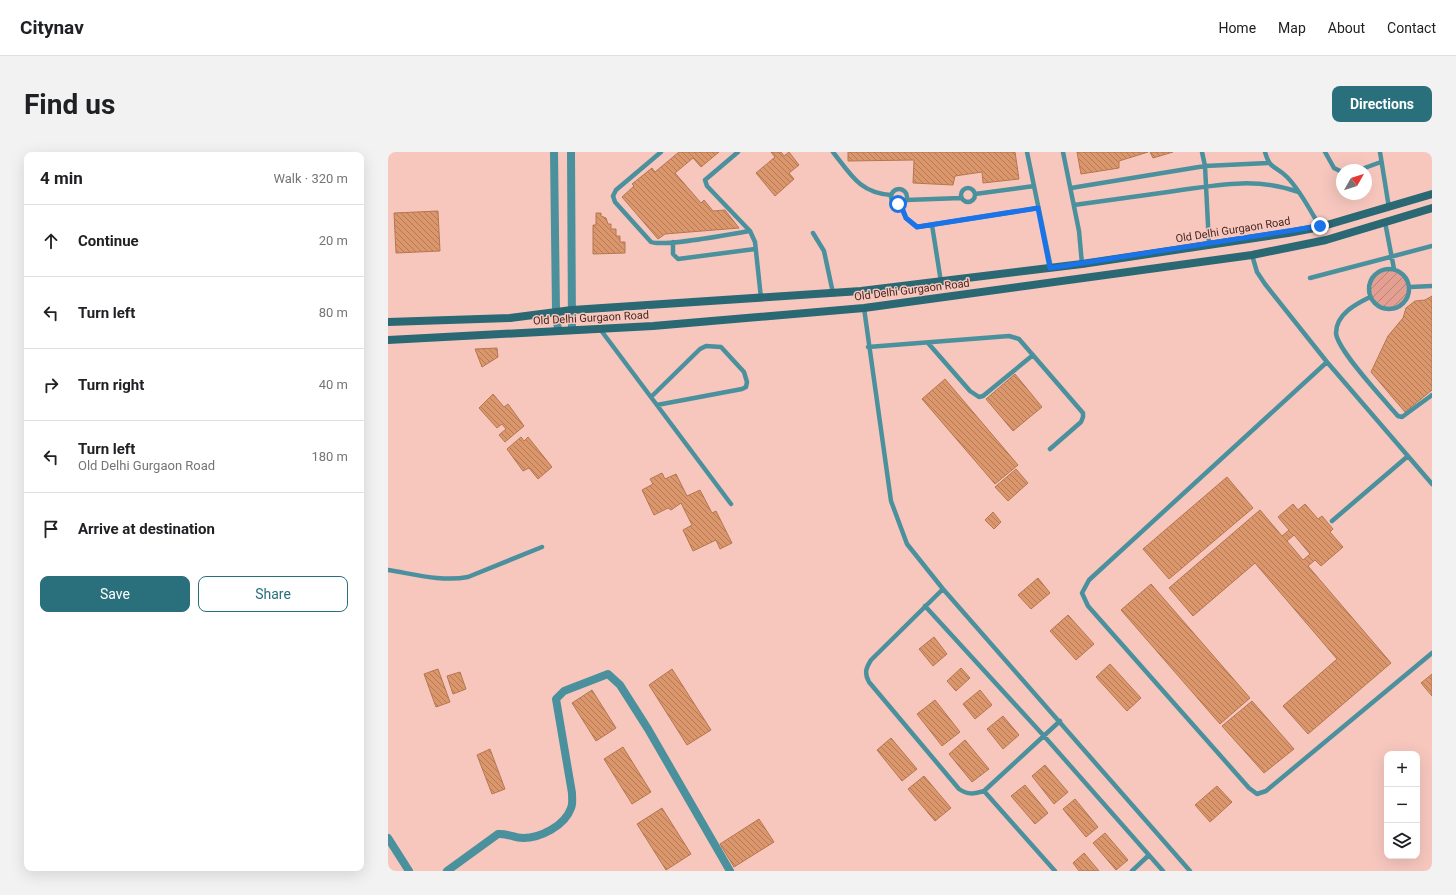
<!DOCTYPE html>
<meta charset="utf-8">
<style>
body{margin:0;font-family:Roboto,sans-serif;background:#f2f2f2;color:#202124}
.controls{position:absolute;right:12px;bottom:12px;display:grid;overflow:hidden;border-radius:8px;box-shadow:0 4px 16px #0002}
.controls button{width:36px;height:36px;display:grid;place-items:center;padding:0;border:0;border-bottom:1px solid #e0e0e0;background:#fff;color:#202124;font:20px sans-serif}
.compass{position:absolute;left:948px;top:12px;width:36px;height:36px;border-radius:50%;background:#fff;box-shadow:0 4px 16px #0002;rotate:51deg}
.stop{position:absolute;width:12px;height:12px;margin:-9px;border:3px solid #1a73e8;border-radius:50%;background:#fff}
.stop.end{background:#1a73e8;border-color:#fff;box-shadow:0 1px 4px #0008}
.list{margin:0;padding:0;list-style:none}
h2{display:flex;justify-content:space-between;align-items:center;height:52px;margin:0;padding:0 16px;font-size:17px}
h2 small{font-size:13px;font-weight:400;color:#757577}
.list li{display:grid;grid-template-columns:26px 1fr auto;gap:12px;align-items:center;box-sizing:border-box;height:72px;padding:0 16px;border-top:1px solid #e0e0e0}
.list b{display:block;font-size:15px;white-space:nowrap}
.list p{margin:0;font-size:13px;white-space:nowrap;color:#757577}
.list em{font-size:13px;font-style:normal;color:#757577}
.actions{display:flex;gap:8px;padding:12px 16px}
.actions a{flex:1;padding:9px 0;border:1px solid #296f7c;border-radius:8px;text-align:center;font-size:14px;color:#296f7c}
.actions .main{background:#296f7c;color:#fff}
.icon{flex:none;width:22px;height:22px;fill:none;stroke:currentColor;stroke-width:2;stroke-linecap:round;stroke-linejoin:round}
.map{position:relative;flex:none;width:1044px;height:719px;overflow:hidden;border-radius:8px}
header{display:flex;align-items:center;gap:24px;box-sizing:border-box;height:56px;padding:0 20px;background:#fff;border-bottom:1px solid #e0e0e0}
header strong{font-size:19px}
nav{display:flex;gap:22px;margin-inline-start:auto;font-size:14px}
.intro{display:flex;align-items:center;justify-content:space-between;box-sizing:border-box;height:96px;padding:0 24px}
h1{margin:0;font-size:28px}
.button{padding:10px 18px;border-radius:8px;background:#296f7c;color:#fff;font-size:14px;font-weight:700}
main{display:flex;gap:24px;padding:0 24px}
aside{flex:1;background:#fff;border-radius:8px;box-shadow:0 4px 16px #0002}
.map>svg:first-child{display:block}
</style>
<header>
<strong>Citynav</strong>
<nav><a>Home</a><a>Map</a><a>About</a><a>Contact</a></nav>
</header>
<div class="intro"><h1>Find us</h1><a class="button">Directions</a></div>
<main>
<aside>
<h2>4 min<small>Walk · 320 m</small></h2>
<ul class="list">
<li><svg class="icon" aria-label="ahead" viewBox="0 0 24 24"><path d="M12 20V5M6 11l6-6 6 6"/></svg><div><b>Continue</b></div><em>20 m</em></li>
<li><svg class="icon" aria-label="left" viewBox="0 0 24 24"><path d="M17 20v-9H6M10 6l-5 5 5 5"/></svg><div><b>Turn left</b></div><em>80 m</em></li>
<li><svg class="icon" aria-label="right" viewBox="0 0 24 24"><path d="M7 20v-9h11M14 6l5 5-5 5"/></svg><div><b>Turn right</b></div><em>40 m</em></li>
<li><svg class="icon" aria-label="left" viewBox="0 0 24 24"><path d="M17 20v-9H6M10 6l-5 5 5 5"/></svg><div><b>Turn left</b><p>Old Delhi Gurgaon Road</p></div><em>180 m</em></li>
<li><svg class="icon" aria-label="arrive" viewBox="0 0 24 24"><path d="M6 21V4h12l-3 4 3 4H6"/></svg><div><b>Arrive at destination</b></div></li>
</ul>
<div class="actions"><a class="main">Save</a><a>Share</a></div>
</aside>
<div class="map">
<svg width="1044" height="719" viewBox="0 0 1044 719">
<defs>
<pattern id="garden-furrows" width="10" height="10" patternUnits="userSpaceOnUse"><rect width="10" height="10" fill="#e29f92"/><path d="M-1 1l2-2M0 10L10 0M9 11l2-2" fill="none" stroke="#b98277"/></pattern>
<pattern id="building-back-hatch" width="6" height="6" patternUnits="userSpaceOnUse"><rect width="6" height="6" fill="#db966b"/><path d="M-1 5l2 2M0 0l6 6M5-1l2 2" fill="none" stroke="#b37a58"/></pattern>
</defs>
<rect width="100%" height="100%" fill="#f7c7be"/>
<path fill="url(#garden-furrows)" d="M982 136a19 19 0 1 1 38 0a19 19 0 1 1-38 0Z"/>
<path fill="url(#building-back-hatch)" stroke="#b47751" fill-rule="evenodd" d="M 291,0 L 331,0 L 313,15 L 305,6 L 287,21 L 313,51 L 316,48 L 325,59 L 337,58 L 351,76 L 277,82 L 270,87 L 234,45 L 246,34 L 244,32 L 264,16 L 267,20 Z
M 383,0 L 393,0 L 396,4 L 401,0 L 411,13 L 401,21 L 406,27 L 387,44 L 368,21 L 387,5 Z
M 460,0 L 627,0 L 631,27 L 595,31 L 594,20 L 567,24 L 565,33 L 525,31 L 526,8 L 460,9 Z
M 689,0 L 760,0 L 731,9 L 731,16 L 693,22 Z
M 762,0 L 785,0 L 765,6 Z
M 50,59 L 52,99 L 8,101 L 6,61 Z
M 208,61 L 213,61 L 213,64 L 218,66 L 220,72 L 223,72 L 223,77 L 228,77 L 228,84 L 232,84 L 232,90 L 237,90 L 237,101 L 205,102 L 205,73 L 208,73 Z
M 1044,144 L 1044,238 L 1017,260 L 983,220 L 1000,184 L 1015,166 L 1018,156 L 1027,149 L 1037,148 Z
M 109,196 L 110,205 L 94,215 L 87,197 Z
M 627,222 L 654,255 L 625,279 L 598,247 Z
M 557,227 L 630,313 L 607,332 L 534,247 Z
M 105,242 L 116,255 L 120,252 L 136,274 L 117,290 L 111,283 L 118,277 L 114,272 L 109,276 L 91,256 Z
M 133,285 L 136,289 L 140,285 L 164,315 L 150,327 L 141,316 L 135,319 L 119,297 Z
M 628,317 L 640,331 L 620,349 L 607,335 Z
M 274,321 L 277,327 L 288,322 L 299,344 L 312,338 L 324,361 L 328,359 L 344,391 L 332,397 L 328,388 L 305,399 L 295,378 L 304,373 L 293,351 L 283,358 L 280,356 L 266,363 L 254,338 L 265,332 L 262,327 Z
M 839,325 L 865,356 L 781,427 L 755,397 Z
M 905,352 L 910,358 L 917,352 L 930,367 L 934,364 L 945,377 L 942,380 L 955,395 L 933,414 L 927,408 L 920,414 L 1003,511 L 920,582 L 895,554 L 949,507 L 867,411 L 805,464 L 781,436 L 872,358 L 894,384 L 901,378 L 890,365 ZM 906,383 L 922,402 L 915,408 L 899,389 Z
M 605,360 L 613,370 L 606,377 L 597,368 Z
M 650,426 L 662,441 L 643,457 L 630,443 Z
M 763,432 L 862,546 L 832,572 L 733,458 Z
M 680,463 L 706,492 L 688,508 L 662,479 Z
M 546,485 L 559,502 L 545,514 L 531,497 Z
M 722,512 L 753,546 L 739,559 L 708,525 Z
M 573,516 L 582,526 L 568,539 L 559,529 Z
M 50,517 L 62,550 L 48,555 L 36,522 Z
M 284,517 L 323,578 L 299,593 L 261,533 Z
M 72,520 L 78,537 L 65,542 L 59,524 Z
M 1044,522 L 1044,544 L 1033,531 Z
M 204,538 L 228,576 L 208,589 L 184,551 Z
M 592,538 L 604,553 L 587,567 L 575,552 Z
M 547,548 L 572,580 L 554,594 L 529,562 Z
M 864,549 L 906,597 L 876,621 L 834,574 Z
M 615,564 L 631,583 L 615,597 L 599,577 Z
M 503,586 L 529,617 L 514,629 L 489,598 Z
M 577,588 L 601,617 L 584,630 L 561,602 Z
M 235,595 L 263,640 L 244,652 L 216,607 Z
M 102,597 L 117,637 L 104,642 L 89,603 Z
M 657,613 L 680,640 L 666,652 L 644,624 Z
M 536,624 L 563,656 L 547,669 L 520,637 Z
M 637,633 L 660,661 L 647,672 L 623,644 Z
M 829,634 L 844,650 L 822,670 L 807,653 Z
M 687,647 L 710,675 L 698,685 L 675,657 Z
M 274,656 L 303,702 L 278,718 L 249,672 Z
M 371,667 L 386,690 L 346,715 L 332,692 Z
M 717,681 L 740,708 L 728,718 L 705,691 Z
M 696,701 L 711,719 L 691,719 L 685,711 Z"/>
<g fill="none" stroke-linecap="round" stroke-linejoin="round">
<path stroke="#4b909d" stroke-width="4.5" d="M 273,0 L 228,38 L 225,44 L 227,50 L 263,90 C 277,95 343,82 362,79
M 350,0 L 317,28 L 319,34 L 362,79 L 367,90 L 373,146
M 445,0 C 463,23 472,41 503,43
M 639,0 L 646,34
M 675,0 L 691,79 L 694,112
M 814,0 L 817,14 L 821,93
M 877,0 C 882,18 887,13 899,25 C 912,38 922,58 932,75
M 937,0 L 946,16 L 954,20
M 992,0 L 1001,56
M 971,18 L 993,10
M573 43a7 7 0 1 1 14 0a7 7 0 1 1-14 0Z
M 683,36 L 817,14 L 880,11
M503 45a8 8 0 1 1 16 0a8 8 0 1 1-16 0Z
M 587,42 L 646,34 L 663,116
M 518,48 L 573,46
M 513,52 L 518,66 L 529,75 L 650,56
M 686,53 C 717,49 749,44 780,40 C 823,34 868,24 910,40
M 997,70 L 1006,117
M 544,73 L 553,130
M 425,81 L 436,99 L 445,141
M 285,90 L 285,102 L 290,107 L 367,97
M 864,103 L 869,120 L 877,132 L 939,210 L 1044,332
M981 137a20 20 0 1 1 40 0a20 20 0 1 1-40 0Z
M 922,126 L 1044,94
M 1022,135 L 1044,134
M 982,145 C 968,152 948,162 948,181 C 949,198 997,249 1010,264 L 1014,265 L 1044,243
M 476,156 L 503,349 L 519,392 L 555,437 L 802,719
M 212,177 L 343,352
M 540,191 L 582,239 L 591,245 L 595,244 L 645,203
M 480,195 L 621,184 L 631,187 L 695,261 L 695,265 L 693,270 L 662,297
M 939,210 L 701,428 L 694,441 L 700,454 L 861,636 L 869,642 L 878,639 L 1044,501
M 263,245 L 312,197 L 318,194 L 333,195 L 356,220 L 359,230 L 358,235 L 354,237 L 269,253
M 944,369 L 1020,304
M 0,418 C 26,422 54,430 80,425 L 154,395
M 555,437 L 483,508 C 478,516 476,521 481,530 L 571,637 C 580,643 586,642 596,639 L 672,569
M 537,454 L 656,584 L 775,719
M 596,639 L 667,719
M 744,719 L 761,703"/>
<path stroke="#4b909d" stroke-width="8" d="M 0,686 L 21,719
M 59,719 L 110,682 C 119,681 126,686 135,686 C 152,686 177,674 183,656 C 185,652 184,646 184,641 L 168,547 L 176,539 L 220,522 L 232,533 L 260,577 L 342,719"/>
<path stroke="#4b909d" stroke-width="8" d="M 166,0 L 168,159 L 170,178
M 183,0 L 184,177"/>
<path stroke="#2a6874" stroke-width="8" d="M 0,170 L 122,166 L 184,158 L 473,139 L 694,112 L 900,81 L 932,75 L 1044,42
M 0,188 L 265,174 L 476,156 L 864,103 L 938,88 L 1044,56"/>
</g>
<g fill="none" stroke-linecap="round" stroke-linejoin="round">
<path stroke="#1a73e8" stroke-width="5" d="M 510,52 L 512,52 L 518,66 L 529,75 L 650,56 L 662,116 L 932,74"/>
</g>
<g text-anchor="middle" dominant-baseline="central" stroke-width="3" stroke-linejoin="round" paint-order="stroke">
<g font-size="11" fill="#452822" stroke="#f7c7be">
<text transform="translate(845 78) rotate(-9)">Old Delhi Gurgaon Road</text>
<text transform="translate(524 138) rotate(-7)">Old Delhi Gurgaon Road</text>
<text transform="translate(203 166) rotate(-3)">Old Delhi Gurgaon Road</text>
</g>
</g>
</svg>
<div class="controls">
<button>+</button>
<button>−</button>
<button><svg class="icon" aria-label="layers" viewBox="0 0 24 24"><path d="M12 4l9 5-9 5-9-5zM3 14l9 5 9-5"/></svg></button>
</div>
<svg class="compass" viewBox="-18 -18 36 36"><path d="M0-13l5 13h-10z" fill="#e53935"/><path d="M0 13l5-13h-10z" fill="#757577"/></svg>
<div class="stop" style="left:510px;top:52px"></div>
<div class="stop end" style="left:932px;top:74px"></div>
</div>
</main>
